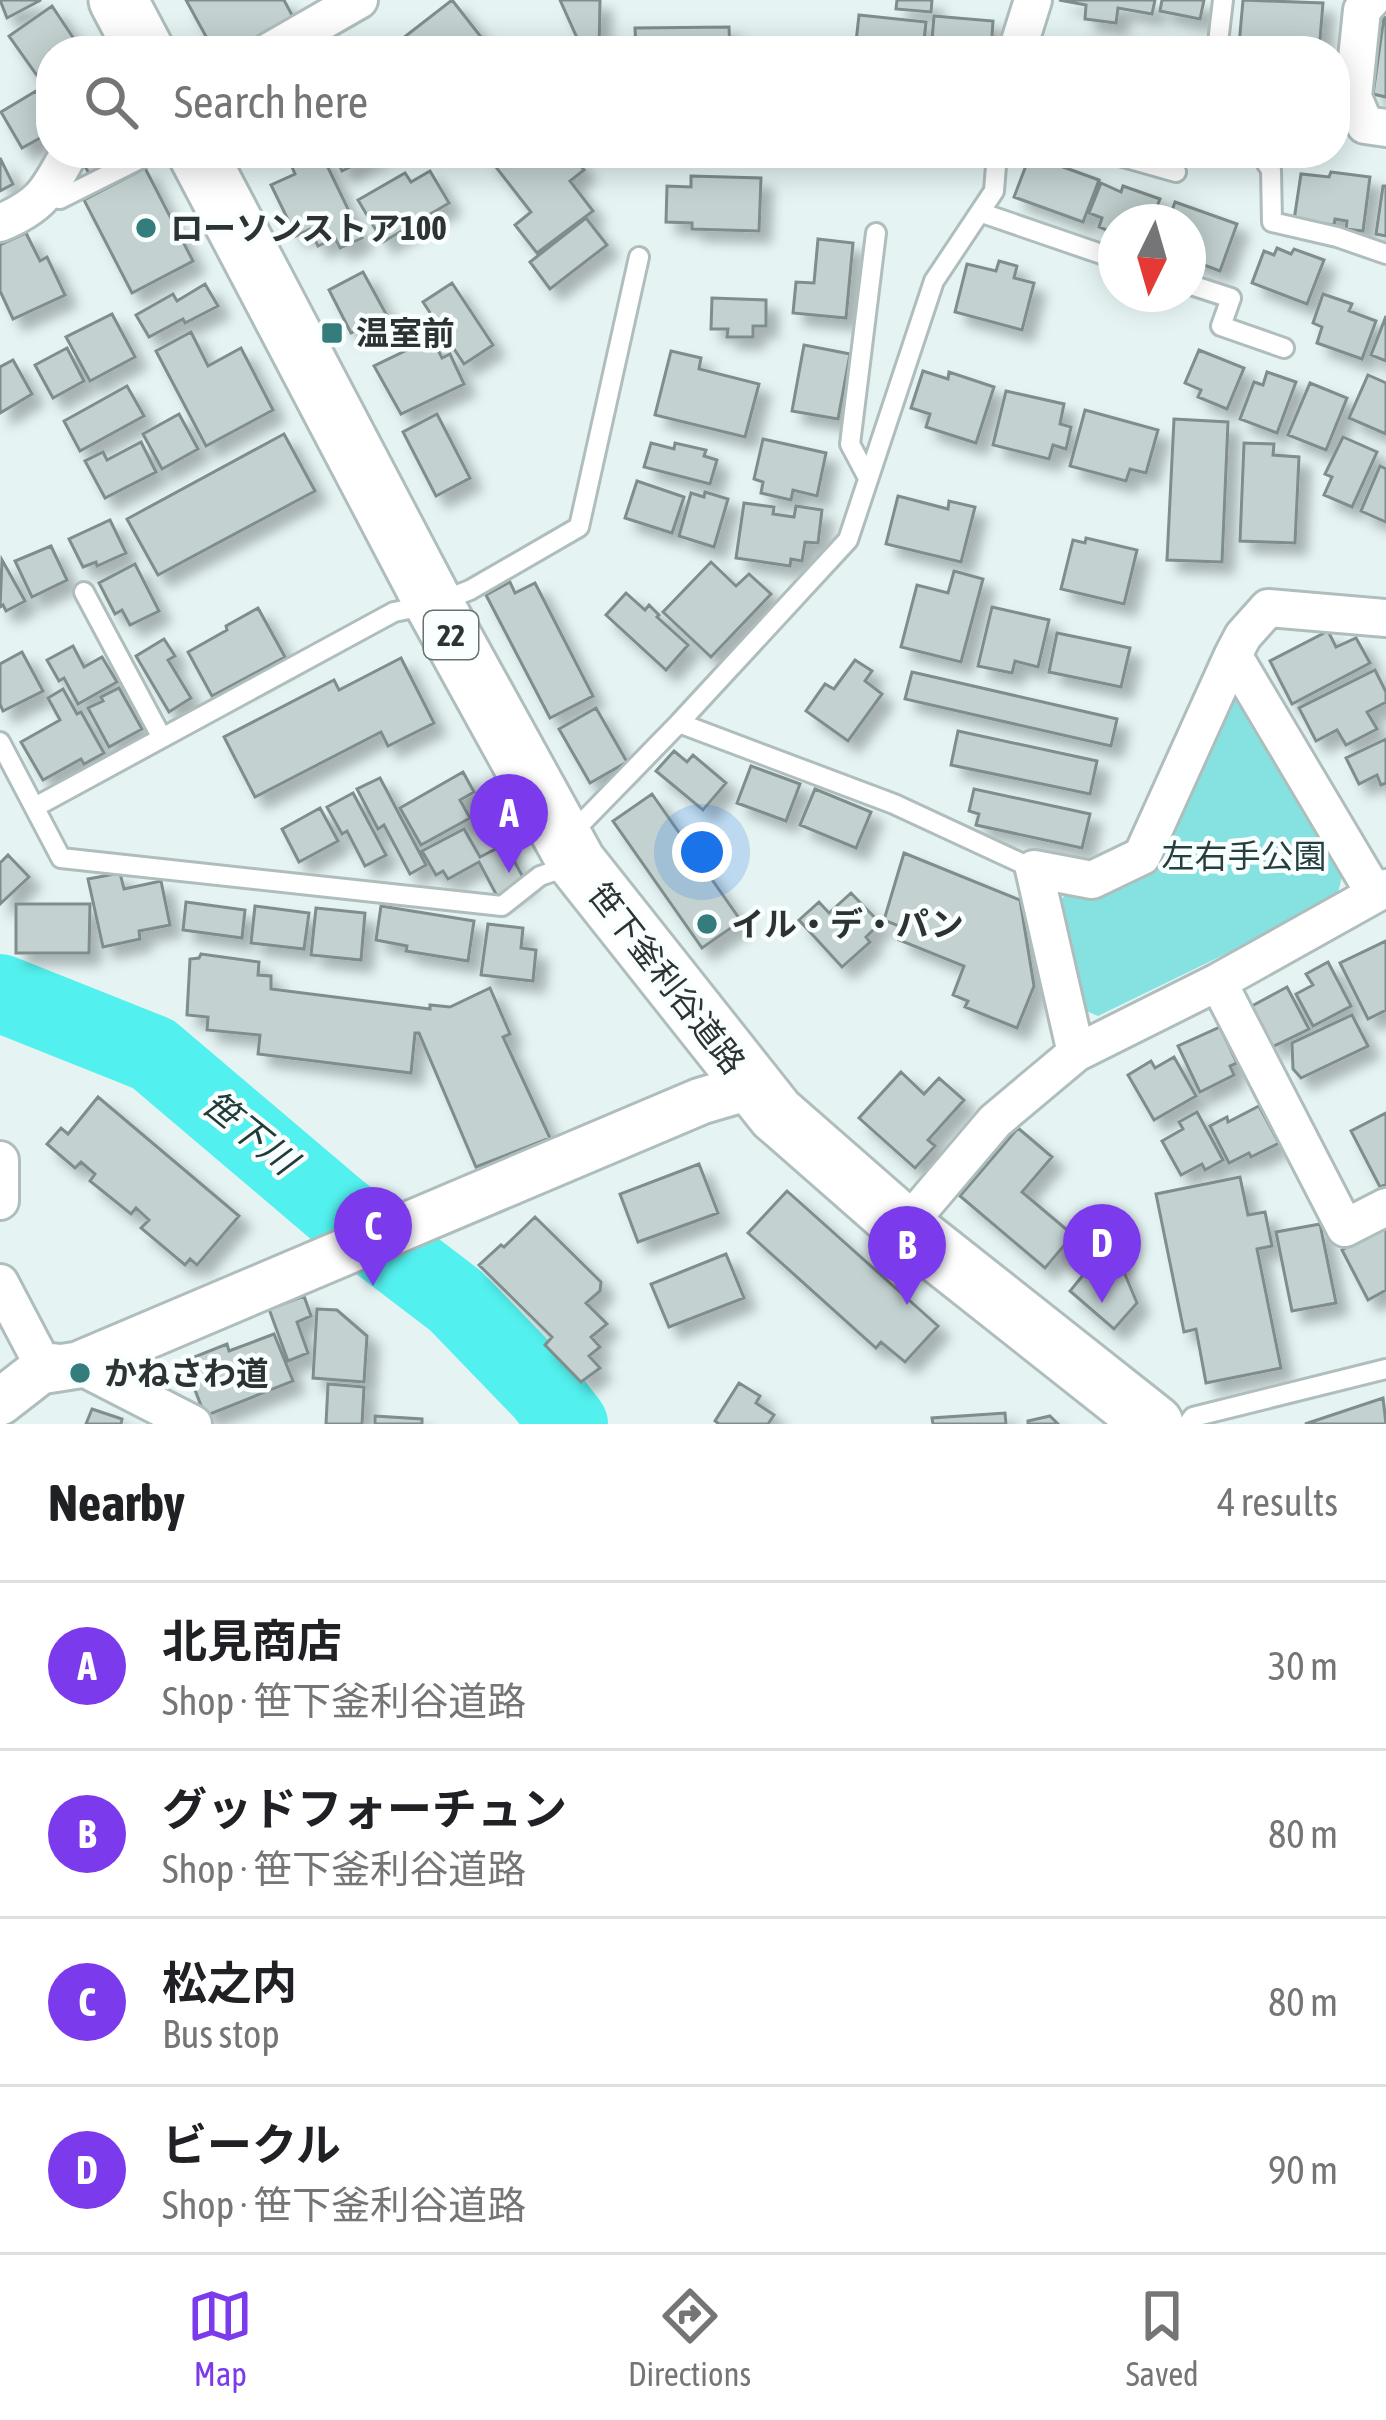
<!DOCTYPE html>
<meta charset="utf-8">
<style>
body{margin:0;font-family:"Asap Condensed","Noto Sans JP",sans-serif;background:#f6f6f6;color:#202124}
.compass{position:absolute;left:1098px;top:204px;width:108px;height:108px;border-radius:50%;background:#fff;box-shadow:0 6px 30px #0003;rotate:185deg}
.you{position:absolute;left:702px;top:852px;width:42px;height:42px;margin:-30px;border:9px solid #fff;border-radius:50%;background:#1a73e8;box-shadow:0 0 0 18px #1a73e833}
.badge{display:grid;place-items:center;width:78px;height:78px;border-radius:50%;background:#7c3aed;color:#fff;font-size:39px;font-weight:700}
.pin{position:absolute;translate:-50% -99px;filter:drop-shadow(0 3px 6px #0008)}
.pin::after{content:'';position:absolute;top:63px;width:42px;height:36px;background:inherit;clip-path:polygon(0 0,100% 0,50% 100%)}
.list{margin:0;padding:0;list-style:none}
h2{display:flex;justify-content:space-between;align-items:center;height:156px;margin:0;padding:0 48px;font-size:51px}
h2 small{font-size:39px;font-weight:400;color:#757577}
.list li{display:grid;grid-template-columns:78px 1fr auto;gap:36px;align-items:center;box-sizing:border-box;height:168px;padding:0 48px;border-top:3px solid #e0e0e0}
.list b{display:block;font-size:45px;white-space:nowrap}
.list p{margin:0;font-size:39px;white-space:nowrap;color:#757577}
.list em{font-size:39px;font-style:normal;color:#757577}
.icon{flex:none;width:66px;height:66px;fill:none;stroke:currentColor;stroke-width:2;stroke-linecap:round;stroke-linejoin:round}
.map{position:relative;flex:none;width:1386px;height:1424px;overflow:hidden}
.search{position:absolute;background:#fff;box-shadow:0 6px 30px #0003;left:36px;right:36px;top:36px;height:132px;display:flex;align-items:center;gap:30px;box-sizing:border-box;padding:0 42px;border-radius:48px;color:#757577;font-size:45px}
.sheet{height:828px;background:#fff}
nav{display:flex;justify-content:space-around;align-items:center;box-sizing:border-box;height:168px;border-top:3px solid #e0e0e0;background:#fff;font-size:33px;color:#757577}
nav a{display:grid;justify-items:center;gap:6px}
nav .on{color:#7c3aed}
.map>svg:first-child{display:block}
</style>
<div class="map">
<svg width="1386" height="1424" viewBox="0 0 1386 1424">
<defs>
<filter id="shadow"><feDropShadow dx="11" dy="11" stdDeviation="6" flood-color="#0004"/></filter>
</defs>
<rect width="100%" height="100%" fill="#e5f3f3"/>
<path fill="#86e2e0" d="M 1251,693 L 1342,877 L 1336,900 L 1098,1016 L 1082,1009 L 1057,907 L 1067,891 L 1154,867 L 1227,694 Z"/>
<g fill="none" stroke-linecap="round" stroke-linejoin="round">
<path stroke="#52f0ee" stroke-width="78" d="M 0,993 L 153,1054 L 338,1211 L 456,1301 L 544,1392 L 569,1424"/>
</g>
<path fill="#c3d2d1" stroke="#7f8d8c" stroke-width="3" filter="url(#shadow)" d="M 0,0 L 41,0 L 7,18 Z
M 186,0 L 284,0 L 294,19 L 235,51 L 214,51 Z
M 452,0 L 492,51 L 406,51 L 398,42 Z
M 560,0 L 600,0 L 599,51 L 583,51 Z
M 897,0 L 932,0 L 931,12 L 896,9 Z
M 1059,0 L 1155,0 L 1152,14 L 1118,8 L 1116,23 L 1085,19 L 1086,5 Z
M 1162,0 L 1204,0 L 1200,19 L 1160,11 Z
M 1243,0 L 1323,3 L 1319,51 L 1239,45 Z
M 52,6 L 82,51 L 51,51 L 51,84 L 46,88 L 9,36 Z
M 859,15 L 926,22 L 923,51 L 855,51 Z
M 934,16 L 993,21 L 991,51 L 931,51 Z
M 1384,17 L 1386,18 L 1386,97 L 1373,94 Z
M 729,27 L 730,51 L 636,51 L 635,28 Z
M 36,91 L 51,116 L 51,132 L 22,148 L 1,112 Z
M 85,153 L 130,153 L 90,175 L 81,160 Z
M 321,153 L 362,238 L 340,248 L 335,238 L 318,246 L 310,229 L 296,236 L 271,185 L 295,174 L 292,167 Z
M 334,153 L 379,153 L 342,171 Z
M 485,153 L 571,153 L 584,170 L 570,181 L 593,211 L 537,253 L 515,225 L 531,212 Z
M 1030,155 L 1099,180 L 1083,222 L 1014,197 Z
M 0,158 L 13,184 L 0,191 Z
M 145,168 L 193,261 L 132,293 L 84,200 Z
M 430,171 L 449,203 L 383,242 L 358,200 L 405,173 L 411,182 Z
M 1331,172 L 1370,177 L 1363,231 L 1346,229 L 1347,221 L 1335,219 L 1334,225 L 1294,220 L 1301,174 L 1329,177 Z
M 691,176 L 761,178 L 759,231 L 692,229 L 692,223 L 666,222 L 667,186 L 691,187 Z
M 1101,183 L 1121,192 L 1123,186 L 1160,199 L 1151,222 L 1116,222 L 1116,234 L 1099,227 L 1102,218 L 1089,213 Z
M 1383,186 L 1386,186 L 1386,236 L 1376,234 Z
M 1175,202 L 1237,224 L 1220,271 L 1188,259 L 1188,222 L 1168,222 Z
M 586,218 L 607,245 L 550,289 L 530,262 Z
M 26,233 L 40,261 L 47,257 L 65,295 L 13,319 L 0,291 L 0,245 Z
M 818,239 L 853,243 L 846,318 L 793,313 L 796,282 L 814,283 Z
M 1277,248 L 1291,254 L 1294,249 L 1324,260 L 1307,304 L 1252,283 L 1264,251 L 1274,255 Z
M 999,261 L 1017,266 L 1014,278 L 1034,283 L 1022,330 L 955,312 L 967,264 L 996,271 Z
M 363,272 L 386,314 L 351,333 L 329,290 Z
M 452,283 L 493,345 L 464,364 L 423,302 Z
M 205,284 L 218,306 L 185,323 L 183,319 L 149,337 L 136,315 L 173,294 L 177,301 Z
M 1323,294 L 1352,304 L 1349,311 L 1376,321 L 1362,359 L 1317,343 L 1322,327 L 1313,323 Z
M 712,298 L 766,300 L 766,326 L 753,326 L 753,337 L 727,337 L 728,329 L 711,329 Z
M 112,314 L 135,357 L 90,381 L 66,337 Z
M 1386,316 L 1386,361 L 1371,355 Z
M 191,332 L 208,366 L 241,348 L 273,410 L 206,446 L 156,351 Z
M 432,338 L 442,358 L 450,354 L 464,384 L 401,414 L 374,366 Z
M 804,345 L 850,354 L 838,419 L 792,411 Z
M 67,348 L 84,381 L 53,398 L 35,365 Z
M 1199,350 L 1244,368 L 1227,409 L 1198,397 L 1201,390 L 1185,383 Z
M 671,351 L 701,358 L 699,369 L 759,384 L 745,437 L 655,415 Z
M 13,360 L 32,394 L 0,413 L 0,367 Z
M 923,371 L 948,379 L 949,372 L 994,387 L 976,443 L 926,427 L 930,414 L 911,408 Z
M 1267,372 L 1296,382 L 1277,433 L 1240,419 L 1254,382 L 1263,385 Z
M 1368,375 L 1386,383 L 1386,434 L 1349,418 Z
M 1310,383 L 1347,398 L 1326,450 L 1288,435 Z
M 127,386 L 144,416 L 80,451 L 64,421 Z
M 1006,391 L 1064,404 L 1060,424 L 1071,427 L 1066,449 L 1053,445 L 1049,459 L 993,445 Z
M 1085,410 L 1158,430 L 1146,473 L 1130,469 L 1126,481 L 1070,466 Z
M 179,414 L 198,449 L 162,469 L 143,434 Z
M 437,414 L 470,478 L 436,496 L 403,432 Z
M 1174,419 L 1228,422 L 1222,562 L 1167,560 Z
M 284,434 L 315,491 L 158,575 L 127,519 Z
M 1343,437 L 1377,452 L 1352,507 L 1324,495 L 1332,477 L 1325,474 Z
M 763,439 L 826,453 L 817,496 L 793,490 L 791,500 L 761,493 L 763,482 L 754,479 Z
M 141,442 L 156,472 L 105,498 L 85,461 L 103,452 L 107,460 Z
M 651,443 L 674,449 L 675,443 L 706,450 L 704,456 L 717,460 L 710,484 L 644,467 Z
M 1244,443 L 1274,444 L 1273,455 L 1299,457 L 1295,543 L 1240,541 Z
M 1380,466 L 1386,469 L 1386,522 L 1361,511 Z
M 637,481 L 684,497 L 672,533 L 625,518 Z
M 705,492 L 728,499 L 714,547 L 679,536 L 691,493 L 704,497 Z
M 898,496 L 948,509 L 949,501 L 975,507 L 961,562 L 886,544 Z
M 744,503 L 774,507 L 773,514 L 794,517 L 796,506 L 822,510 L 818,543 L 805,542 L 802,561 L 791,559 L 790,566 L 736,558 Z
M 110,520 L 126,553 L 97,566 L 96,562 L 83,567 L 69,539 Z
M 1086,538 L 1137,550 L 1124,604 L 1061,589 L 1073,540 L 1085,543 Z
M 51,546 L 67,580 L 32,597 L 15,561 Z
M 2,560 L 25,601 L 6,611 L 3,605 L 0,607 Z
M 711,562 L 736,586 L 749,574 L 771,594 L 711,657 L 663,612 Z
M 135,564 L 159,611 L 130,625 L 122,610 L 115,614 L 99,583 Z
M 954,571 L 983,579 L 961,662 L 901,647 L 917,585 L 948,593 Z
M 510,582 L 515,593 L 535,583 L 593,696 L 550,718 L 486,595 Z
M 626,593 L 645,610 L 649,605 L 659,615 L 657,617 L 688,645 L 666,670 L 606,615 Z
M 992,607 L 1049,620 L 1038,667 L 1015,661 L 1012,673 L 978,666 Z
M 258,608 L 285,657 L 212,696 L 188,652 L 227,630 L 226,626 Z
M 1328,631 L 1336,647 L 1356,638 L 1370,663 L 1292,704 L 1270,661 Z
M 1057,633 L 1130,648 L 1121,687 L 1049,672 Z
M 164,639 L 175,656 L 168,660 L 191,698 L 169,712 L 136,656 Z
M 73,646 L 84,667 L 102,657 L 117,682 L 78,704 L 64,678 L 59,681 L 47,660 Z
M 22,652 L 43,691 L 3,711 L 0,704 L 0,664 Z
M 401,658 L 434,723 L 388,746 L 381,732 L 255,797 L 224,737 L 334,680 L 339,690 Z
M 855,660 L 872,671 L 865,681 L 882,694 L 848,741 L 806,711 L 825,684 L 834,689 Z
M 1375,670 L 1386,692 L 1386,702 L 1367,712 L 1377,729 L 1346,745 L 1337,730 L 1316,741 L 1299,708 Z
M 912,672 L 1117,719 L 1111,746 L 905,699 Z
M 119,688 L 142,729 L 109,747 L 88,708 L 103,701 L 101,697 Z
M 63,689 L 77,714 L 81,712 L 104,753 L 84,764 L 81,759 L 43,780 L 21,742 L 60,720 L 48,698 Z
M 596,708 L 627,762 L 590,783 L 559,729 Z
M 958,731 L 1097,761 L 1090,794 L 951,765 Z
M 1386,739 L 1386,783 L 1381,785 L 1377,775 L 1359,784 L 1346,758 Z
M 674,751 L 687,762 L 693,755 L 726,783 L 703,810 L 656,771 Z
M 751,766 L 800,784 L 786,821 L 737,803 Z
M 463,772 L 474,792 L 460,800 L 470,818 L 421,845 L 400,808 Z
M 380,778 L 426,865 L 410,874 L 384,825 L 378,829 L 357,789 Z
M 815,789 L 871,812 L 856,848 L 800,825 Z
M 974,789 L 1090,814 L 1082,848 L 976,825 L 979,814 L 969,811 Z
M 353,793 L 386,855 L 365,866 L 347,831 L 342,834 L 327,807 Z
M 652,794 L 741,921 L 702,948 L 613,821 Z
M 320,808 L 338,841 L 299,862 L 282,829 Z
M 464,829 L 480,857 L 505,844 L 525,881 L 497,896 L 479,862 L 448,879 L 443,871 L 436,875 L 422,851 Z
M 904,853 L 1020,900 L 1034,986 L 1017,1028 L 965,1007 L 968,1001 L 953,995 L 964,966 L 899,940 L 904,928 L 884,920 Z
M 8,855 L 29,877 L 0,904 L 0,863 Z
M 120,873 L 124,889 L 161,881 L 170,925 L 139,931 L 140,939 L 103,947 L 88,879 Z
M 851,893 L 880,923 L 866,937 L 870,942 L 842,967 L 799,920 L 819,902 L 829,913 Z
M 186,902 L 245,910 L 242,938 L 183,930 Z
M 16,904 L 90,904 L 89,953 L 16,953 Z
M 255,906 L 309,913 L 304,949 L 251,943 Z
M 381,906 L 474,921 L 468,961 L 406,951 L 407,946 L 376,940 Z
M 316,908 L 365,913 L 361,960 L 311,955 Z
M 488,924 L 523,928 L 521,948 L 536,950 L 533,981 L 481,975 Z
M 1386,941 L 1386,1010 L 1368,1019 L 1340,963 Z
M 201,954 L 259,962 L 258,975 L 271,976 L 271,989 L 430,1009 L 430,1005 L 450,1007 L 490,988 L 510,1034 L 503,1037 L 550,1138 L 476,1167 L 419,1033 L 415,1033 L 411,1073 L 258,1054 L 260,1035 L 207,1030 L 208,1017 L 187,1015 L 190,959 L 199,958 Z
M 1328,962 L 1351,1006 L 1313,1026 L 1296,994 L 1313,985 L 1306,974 Z
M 1287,987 L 1309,1029 L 1272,1047 L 1250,1007 Z
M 1352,1015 L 1368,1046 L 1301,1078 L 1293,1069 L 1292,1043 Z
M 1220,1027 L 1237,1063 L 1230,1066 L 1234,1075 L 1200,1092 L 1178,1046 Z
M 1174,1057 L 1196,1096 L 1154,1120 L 1128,1075 L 1151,1061 L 1155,1068 Z
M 901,1072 L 924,1094 L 939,1078 L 964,1100 L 928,1140 L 935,1146 L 915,1168 L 859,1118 Z
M 98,1097 L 239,1216 L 197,1265 L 190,1259 L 185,1265 L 141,1228 L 149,1220 L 136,1208 L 131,1214 L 90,1181 L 95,1174 L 81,1162 L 75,1168 L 47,1144 L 61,1128 L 68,1134 Z
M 1259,1106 L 1279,1143 L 1251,1157 L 1249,1153 L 1229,1163 L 1210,1126 L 1227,1117 L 1228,1122 Z
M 1197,1112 L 1223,1160 L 1205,1170 L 1202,1164 L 1181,1175 L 1162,1141 L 1183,1129 L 1179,1122 Z
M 1386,1113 L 1386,1184 L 1380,1187 L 1351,1131 Z
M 1018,1128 L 1052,1157 L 1022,1192 L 1073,1235 L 1045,1268 L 960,1196 Z
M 699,1164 L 718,1213 L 638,1242 L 620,1194 Z
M 1240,1177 L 1248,1215 L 1265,1212 L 1272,1246 L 1257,1249 L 1281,1368 L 1206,1383 L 1196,1329 L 1184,1332 L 1156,1194 Z
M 787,1191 L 938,1326 L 905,1362 L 881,1342 L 876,1348 L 748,1233 Z
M 535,1217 L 601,1282 L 600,1291 L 586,1303 L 607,1324 L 591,1337 L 600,1347 L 589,1356 L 600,1368 L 581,1382 L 545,1345 L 552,1337 L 479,1265 L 501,1245 L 504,1247 Z
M 1320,1224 L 1336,1303 L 1292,1311 L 1276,1232 Z
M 1386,1226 L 1386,1290 L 1368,1300 L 1342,1250 Z
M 1111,1241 L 1137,1303 L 1114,1329 L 1070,1291 Z
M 726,1254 L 744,1298 L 669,1327 L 651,1284 Z
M 304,1296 L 311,1316 L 297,1322 L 308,1353 L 288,1361 L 269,1309 Z
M 317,1309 L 337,1310 L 367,1336 L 364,1382 L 313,1378 Z
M 274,1334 L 293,1381 L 205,1416 L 184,1361 L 227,1344 L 229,1351 Z
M 739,1383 L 760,1396 L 756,1403 L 774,1415 L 768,1424 L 719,1424 L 715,1421 Z
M 328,1384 L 364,1387 L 362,1424 L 326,1424 Z
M 1383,1398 L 1386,1424 L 1305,1424 Z
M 92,1409 L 122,1419 L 121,1424 L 86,1424 Z
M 1005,1413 L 1006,1424 L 933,1424 L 932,1418 Z
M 375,1416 L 422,1419 L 422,1424 L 375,1424 Z
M 1050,1416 L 1058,1424 L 1028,1424 L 1028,1421 Z"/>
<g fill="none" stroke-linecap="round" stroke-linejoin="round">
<defs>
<path id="service" d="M 1217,51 L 1223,0
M 1109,153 L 1176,172
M 1260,153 L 1271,170 L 1272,222 L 1337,237 L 1386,254
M 45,197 L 60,199 L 152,153
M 982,213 L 1116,259
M 1188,284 L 1231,298 L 1221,326 L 1284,348
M 868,478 L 850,444 L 876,233
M 84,592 L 162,738
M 679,723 L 894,804 L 1034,869
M 0,742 L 61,858 L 502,906 L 540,876 L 572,865
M 35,807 L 394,612 L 434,604 L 470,590 L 579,527 L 639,257
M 571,834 L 679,723 L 848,540 L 934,281 L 994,191 L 997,153
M 1188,1424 L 1193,1417 L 1386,1369"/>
<path id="minor" d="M 1371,0 L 1362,10 L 1353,97 L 1365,125 L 1386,128
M 270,51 L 359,0
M 1017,51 L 1033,0
M 0,223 C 43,205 48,191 69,153
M 1233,655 L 1375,894
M 1218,982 L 1345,1228 L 1386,1207
M 1076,1053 L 1034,869 L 1092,880 L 1142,856 L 1233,655 L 1243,636 L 1268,608 L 1386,618
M 0,1160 L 0,1201
M 905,1227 L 995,1121 L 1076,1053 L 1218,982 L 1386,888
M 0,1283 L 41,1361 L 78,1365 L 193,1424"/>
<path id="tertiary" d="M 0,1402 L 40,1371 L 78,1365 L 701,1101 L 752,1086"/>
<path id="primary" d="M 118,0 L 145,51
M 197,153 L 434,604 L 577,863 L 776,1114 L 905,1227 L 1154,1424"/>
</defs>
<use href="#service" stroke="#afbdbd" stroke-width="24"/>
<use href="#minor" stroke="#afbdbd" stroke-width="42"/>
<use href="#tertiary" stroke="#afbdbd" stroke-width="51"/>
<use href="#primary" stroke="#afbdbd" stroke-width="63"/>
<use href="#service" stroke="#fff" stroke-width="18"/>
<use href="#minor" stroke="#fff" stroke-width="36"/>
<use href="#tertiary" stroke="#fff" stroke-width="45"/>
<use href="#primary" stroke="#fff" stroke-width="57"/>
</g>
<g fill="#347d7c" stroke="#f9fffe" stroke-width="4.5">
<circle cx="146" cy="228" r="12"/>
<rect x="320" y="321" width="24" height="24" rx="6"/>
<circle cx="707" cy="924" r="12"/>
<circle cx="80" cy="1373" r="12"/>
</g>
<g text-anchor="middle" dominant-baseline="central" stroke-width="9" stroke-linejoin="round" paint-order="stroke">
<rect fill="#f9fffe" stroke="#6a7070" stroke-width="3" x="424" y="611" width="54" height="48" rx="9"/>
<g font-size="30" font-weight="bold" fill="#2d3333">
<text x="451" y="635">22</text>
</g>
<g font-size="33" font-weight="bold" fill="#2d3333" stroke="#f9fffe" text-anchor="start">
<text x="170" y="228">ローソンストア100</text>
<text x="356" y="333">温室前</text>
<text x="731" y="924">イル・デ・パン</text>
<text x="104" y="1373">かねさわ道</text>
</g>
<g font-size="33" fill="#253f3e" stroke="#f9fffe">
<text x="1244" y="856">左右手公園</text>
</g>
<g font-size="33" fill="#2d3333" stroke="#f9fffe">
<text transform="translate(667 978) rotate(52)">笹下釜利谷道路</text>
</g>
<g font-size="36" font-style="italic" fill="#223c3c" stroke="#f9fffe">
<text transform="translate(250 1132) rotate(39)">笹下川</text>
</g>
</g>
</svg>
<svg class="compass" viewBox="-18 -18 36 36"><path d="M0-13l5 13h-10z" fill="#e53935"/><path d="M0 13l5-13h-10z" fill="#757577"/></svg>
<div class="you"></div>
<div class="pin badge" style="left:509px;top:873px">A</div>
<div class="pin badge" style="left:907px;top:1305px">B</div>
<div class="pin badge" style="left:373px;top:1286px">C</div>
<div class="pin badge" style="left:1102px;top:1303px">D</div>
<div class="search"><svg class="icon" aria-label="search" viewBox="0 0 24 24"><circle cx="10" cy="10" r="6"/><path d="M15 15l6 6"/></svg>Search here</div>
</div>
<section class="sheet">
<h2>Nearby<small>4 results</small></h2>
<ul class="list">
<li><span class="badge">A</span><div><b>北見商店</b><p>Shop · 笹下釜利谷道路</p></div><em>30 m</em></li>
<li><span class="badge">B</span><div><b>グッドフォーチュン</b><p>Shop · 笹下釜利谷道路</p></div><em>80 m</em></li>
<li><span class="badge">C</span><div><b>松之内</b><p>Bus stop</p></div><em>80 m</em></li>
<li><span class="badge">D</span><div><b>ビークル</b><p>Shop · 笹下釜利谷道路</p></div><em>90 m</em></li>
</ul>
</section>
<nav>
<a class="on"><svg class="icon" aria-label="map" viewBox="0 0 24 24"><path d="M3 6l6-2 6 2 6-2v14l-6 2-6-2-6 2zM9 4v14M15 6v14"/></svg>Map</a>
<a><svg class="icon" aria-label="directions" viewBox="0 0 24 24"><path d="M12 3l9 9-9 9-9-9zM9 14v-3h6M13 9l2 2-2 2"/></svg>Directions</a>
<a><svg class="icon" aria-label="saved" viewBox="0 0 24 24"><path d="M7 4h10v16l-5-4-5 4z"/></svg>Saved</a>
</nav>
